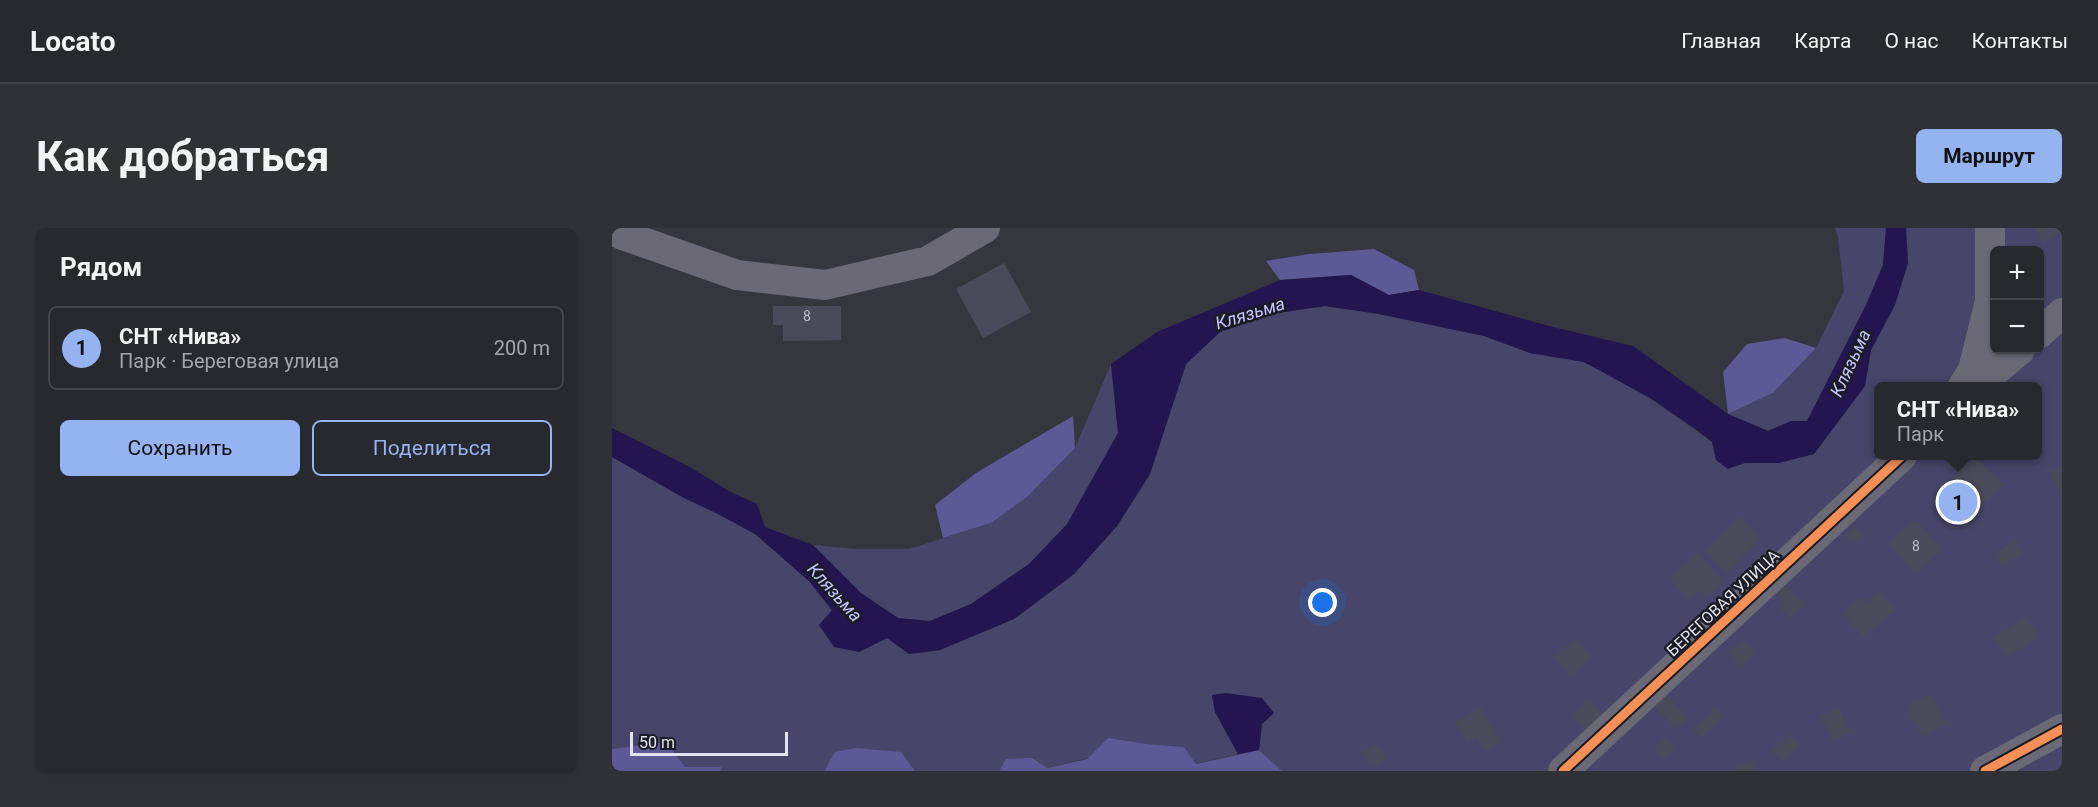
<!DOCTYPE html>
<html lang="ru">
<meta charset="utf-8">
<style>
body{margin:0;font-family:Roboto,sans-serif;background:#303037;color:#f1f3f6}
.controls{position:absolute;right:18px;top:18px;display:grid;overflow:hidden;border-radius:9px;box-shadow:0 2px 4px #0004}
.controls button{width:54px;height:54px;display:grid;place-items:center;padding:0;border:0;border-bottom:2px solid #44444b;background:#28282f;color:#f1f3f6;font:30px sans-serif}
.scale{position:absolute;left:18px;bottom:15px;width:158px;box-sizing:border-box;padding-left:6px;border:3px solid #e3e3ef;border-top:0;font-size:16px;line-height:21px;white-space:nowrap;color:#e3e3ef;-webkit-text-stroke:4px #1b1b23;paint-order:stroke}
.you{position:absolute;left:711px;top:375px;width:21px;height:21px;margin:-15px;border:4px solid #fff;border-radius:50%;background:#1a73e8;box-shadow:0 0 0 9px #1a73e833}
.badge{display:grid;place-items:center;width:39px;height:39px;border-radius:50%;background:#95b2f1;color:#111;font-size:20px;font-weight:700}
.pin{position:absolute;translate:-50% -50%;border:3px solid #fff;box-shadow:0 2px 6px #0006}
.popup{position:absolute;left:1262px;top:154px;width:168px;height:78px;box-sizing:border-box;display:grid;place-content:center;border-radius:9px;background:#28282f;filter:drop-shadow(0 2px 4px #0005);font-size:20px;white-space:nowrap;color:#a5a6aa}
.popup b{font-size:22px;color:#f1f3f6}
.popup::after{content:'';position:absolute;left:50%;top:100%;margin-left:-12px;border:12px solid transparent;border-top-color:#28282f}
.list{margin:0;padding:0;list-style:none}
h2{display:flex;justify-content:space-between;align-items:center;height:78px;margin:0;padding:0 24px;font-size:26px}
h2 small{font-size:20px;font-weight:400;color:#a5a6aa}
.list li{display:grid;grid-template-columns:39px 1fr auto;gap:18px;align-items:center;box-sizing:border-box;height:84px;margin:0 12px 12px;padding:0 12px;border:2px solid #44444b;border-radius:9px}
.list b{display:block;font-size:22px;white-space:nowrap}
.list p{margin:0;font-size:20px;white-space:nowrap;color:#a5a6aa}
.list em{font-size:20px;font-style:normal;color:#a5a6aa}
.actions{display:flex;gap:12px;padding:18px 24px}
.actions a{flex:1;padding:14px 0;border:2px solid #95b2f1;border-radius:9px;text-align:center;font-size:21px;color:#95b2f1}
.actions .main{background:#95b2f1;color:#111}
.map{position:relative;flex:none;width:1450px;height:543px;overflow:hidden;border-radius:9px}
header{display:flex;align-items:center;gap:36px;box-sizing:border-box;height:84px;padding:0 30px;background:#28282f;border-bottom:2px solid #44444b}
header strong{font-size:28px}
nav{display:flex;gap:33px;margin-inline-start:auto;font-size:21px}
.intro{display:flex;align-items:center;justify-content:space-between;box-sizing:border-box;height:144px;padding:0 36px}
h1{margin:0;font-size:42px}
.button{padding:15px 27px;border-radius:9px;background:#95b2f1;color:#111;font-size:21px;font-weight:700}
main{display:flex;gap:36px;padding:0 36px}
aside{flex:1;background:#28282f;border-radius:9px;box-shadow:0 2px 4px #0004}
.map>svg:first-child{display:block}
</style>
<header>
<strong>Locato</strong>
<nav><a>Главная</a><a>Карта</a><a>О нас</a><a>Контакты</a></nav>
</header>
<div class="intro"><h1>Как добраться</h1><a class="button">Маршрут</a></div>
<main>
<aside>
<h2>Рядом<small></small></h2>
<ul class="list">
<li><span class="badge">1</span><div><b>СНТ «Нива»</b><p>Парк · Береговая улица</p></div><em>200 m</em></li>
</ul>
<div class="actions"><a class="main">Сохранить</a><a>Поделиться</a></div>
</aside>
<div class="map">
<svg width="1450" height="543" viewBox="0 0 1450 543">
<rect width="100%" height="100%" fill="#36363f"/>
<path fill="#474569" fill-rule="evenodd" d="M 1223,0 L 1274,0 L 1271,37 L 1254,77 L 1195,193 L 1179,193 L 1156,203 L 1116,186 L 1161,165 L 1204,120 L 1232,63 L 1226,9 Z
M 1294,0 L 1450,0 L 1450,543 L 670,543 L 647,522 L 650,496 L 661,485 L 600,468 L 603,484 L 626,526 L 583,536 L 572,519 L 535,516 L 434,540 L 394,531 L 387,543 L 303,543 L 289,525 L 223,525 L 212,543 L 108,543 L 108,539 L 73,539 L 12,520 L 0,521 L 0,229 L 72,270 L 106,286 L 143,306 L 197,353 L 220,383 L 207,397 L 247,424 L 275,410 L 297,426 L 328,422 L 402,391 L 462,346 L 505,298 L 538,246 L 574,136 L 608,104 L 659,86 L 713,78 L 767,86 L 872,108 L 918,125 L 972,134 L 1038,170 L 1100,214 L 1104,232 L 1115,240 L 1133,235 L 1167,235 L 1202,226 L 1253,158 L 1259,122 L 1283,77 L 1296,35 ZM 1382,22 L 1428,22 L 1428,122 L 1382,122 ZM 1266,158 L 1426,158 L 1426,228 L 1266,228 Z
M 499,136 L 506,205 L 455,297 L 417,336 L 359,376 L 318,393 L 286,390 L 249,365 L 201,317 L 245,321 L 297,321 L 379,295 L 463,220 Z"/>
<path fill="#5d5896" d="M 762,21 L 802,42 L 807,62 L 777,67 L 739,47 L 668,52 L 654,33 L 697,26 Z
M 1173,110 L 1204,120 L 1161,165 L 1116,186 L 1111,144 L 1135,116 Z
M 461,188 L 463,220 L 415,269 L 379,295 L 331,310 L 323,277 L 364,245 Z
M 496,510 L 535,516 L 572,519 L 584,536 L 647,522 L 670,543 L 387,543 L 394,531 L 420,530 L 435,540 L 475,531 Z
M 54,514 L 73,539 L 109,539 L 108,543 L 0,543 L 0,521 Z
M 243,520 L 289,524 L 303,543 L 212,543 L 223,524 Z"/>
<path fill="#231650" d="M 1274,0 L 1294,0 L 1296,35 L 1283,77 L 1259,122 L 1253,158 L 1202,226 L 1167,235 L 1133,235 L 1116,241 L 1104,232 L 1100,214 L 1085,202 L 1038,170 L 972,134 L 918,125 L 872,108 L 767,86 L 713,78 L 659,86 L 608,104 L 574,136 L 538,246 L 505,298 L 462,346 L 402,391 L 328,422 L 297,426 L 275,410 L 247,424 L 222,419 L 207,397 L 220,382 L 197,353 L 143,306 L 106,286 L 72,270 L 0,229 L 0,200 L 78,239 L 117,263 L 145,276 L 153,299 L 201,317 L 249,365 L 286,390 L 318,393 L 359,376 L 417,336 L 455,296 L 506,205 L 499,136 L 545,104 L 668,52 L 739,47 L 777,67 L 807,62 L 941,99 L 1021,118 L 1116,186 L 1156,203 L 1179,193 L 1195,193 L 1254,77 L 1271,37 Z
M 614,465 L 650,470 L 662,485 L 650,496 L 647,522 L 626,526 L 603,484 L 600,467 Z"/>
<path fill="#4b4a5a" d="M 1423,0 L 1449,0 L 1450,4 L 1431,15 Z
M 392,35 L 419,84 L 371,110 L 344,61 Z
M 161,78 L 229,78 L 229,112 L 171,113 L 171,97 L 161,97 Z
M 1353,230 L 1359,236 L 1365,230 L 1391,257 L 1368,280 L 1340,251 L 1346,245 L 1342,241 Z
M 1450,238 L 1450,270 L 1438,243 Z
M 1128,289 L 1149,311 L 1115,345 L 1093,323 Z
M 1303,291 L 1331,321 L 1304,346 L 1276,316 Z
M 1243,298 L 1250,307 L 1240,316 L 1232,307 Z
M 1404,312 L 1412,325 L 1390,338 L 1382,326 Z
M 1087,325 L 1111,354 L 1094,368 L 1088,362 L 1076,372 L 1058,350 Z
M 1169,354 L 1193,375 L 1178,390 L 1168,381 L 1173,375 L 1160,363 Z
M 1267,364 L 1283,382 L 1251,409 L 1230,385 L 1249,369 L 1254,375 Z
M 1414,389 L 1427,409 L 1395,429 L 1382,409 Z
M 963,411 L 980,429 L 958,448 L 941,429 Z
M 1131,411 L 1144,426 L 1129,439 L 1116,424 Z
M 1052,463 L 1076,490 L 1064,501 L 1039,475 Z
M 1319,466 L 1335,496 L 1310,509 L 1294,479 Z
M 976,471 L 993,489 L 977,504 L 960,487 Z
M 869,479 L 889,514 L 873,523 L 864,509 L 855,515 L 843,494 Z
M 1226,479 L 1239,504 L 1221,513 L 1208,488 Z
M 1102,480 L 1111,489 L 1090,510 L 1081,502 Z
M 1178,506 L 1188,518 L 1170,534 L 1160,522 Z
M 1053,510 L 1064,521 L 1053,532 L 1042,521 Z
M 764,515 L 775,531 L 760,541 L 749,525 Z
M 1141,531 L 1147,543 L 1117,543 Z"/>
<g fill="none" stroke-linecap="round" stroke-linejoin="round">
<path stroke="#6a6975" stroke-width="30" d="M 0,1 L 8,6 L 125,47 L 213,57 L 316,33 L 373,0
M 1428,105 L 1450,85
M 1351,158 L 1361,142 L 1378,73 L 1378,0
M 1365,158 L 1408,122
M 951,543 L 1290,228
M 1373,543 L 1450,501"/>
<defs>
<path id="cycleway" d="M 951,543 L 1290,228
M 1373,543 L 1450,501"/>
</defs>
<use href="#cycleway" stroke="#1b1b23" stroke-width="13"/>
<use href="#cycleway" stroke="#f78f57" stroke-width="9"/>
</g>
<g text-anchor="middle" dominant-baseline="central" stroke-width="5" stroke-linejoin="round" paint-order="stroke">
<g font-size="14" fill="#bdbdca">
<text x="195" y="88">8</text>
<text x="1304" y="318">8</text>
</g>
<g font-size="16" fill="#e3e3ef" stroke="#1b1b23">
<text transform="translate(1111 375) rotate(-43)">БЕРЕГОВАЯ УЛИЦА</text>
</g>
<g font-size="18" font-style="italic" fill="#c5c3ff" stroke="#1b1b23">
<text transform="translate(638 85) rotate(-17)">Клязьма</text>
<text transform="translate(1238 135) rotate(-65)">Клязьма</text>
<text transform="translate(223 364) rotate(48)">Клязьма</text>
</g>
</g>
</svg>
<div class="controls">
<button>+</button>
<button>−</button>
</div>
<div class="scale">50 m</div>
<div class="you"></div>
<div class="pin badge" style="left:1346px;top:274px">1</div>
<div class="popup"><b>СНТ «Нива»</b>Парк</div>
</div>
</main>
